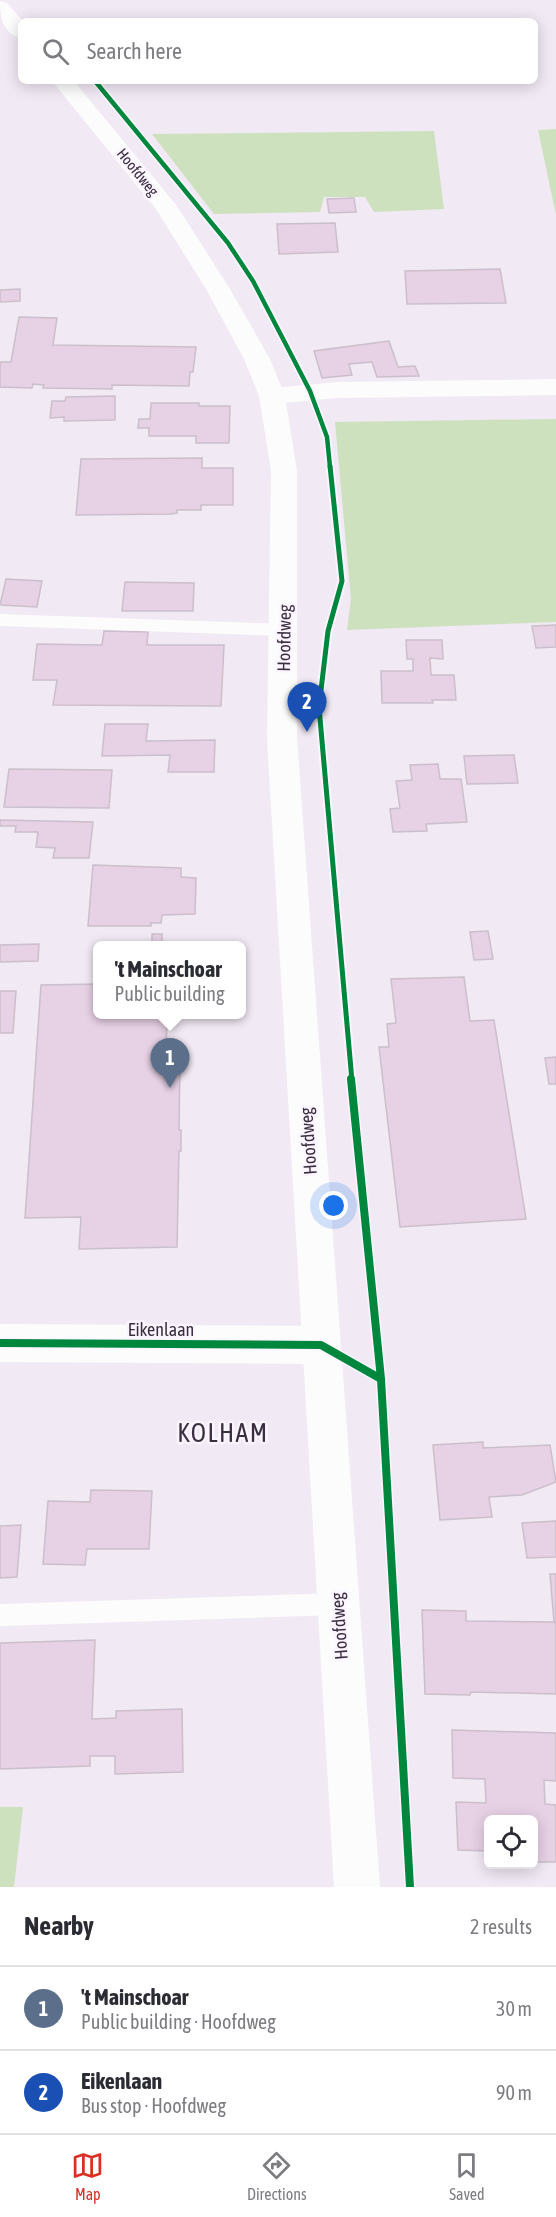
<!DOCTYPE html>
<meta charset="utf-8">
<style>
body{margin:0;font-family:"Asap Condensed",sans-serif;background:#f7f7f7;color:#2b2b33}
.controls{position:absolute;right:18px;bottom:18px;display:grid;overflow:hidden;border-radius:9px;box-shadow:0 3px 15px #0003}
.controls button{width:54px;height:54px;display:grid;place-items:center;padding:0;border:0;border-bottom:2px solid #e1e1e2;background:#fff;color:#2b2b33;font:30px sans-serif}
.you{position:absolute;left:334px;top:1206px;width:21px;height:21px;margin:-15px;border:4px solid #fff;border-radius:50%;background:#1a73e8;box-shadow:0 0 0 9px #1a73e833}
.badge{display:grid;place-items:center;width:39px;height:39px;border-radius:50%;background:#d93025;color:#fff;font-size:20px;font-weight:700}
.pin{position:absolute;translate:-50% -50px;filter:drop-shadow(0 2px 3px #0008)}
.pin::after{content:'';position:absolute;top:32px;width:21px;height:18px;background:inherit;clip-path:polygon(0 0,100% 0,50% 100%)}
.popup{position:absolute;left:93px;top:941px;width:153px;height:78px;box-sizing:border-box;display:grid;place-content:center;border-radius:9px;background:#fff;filter:drop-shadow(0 2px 4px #0005);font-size:20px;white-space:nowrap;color:#7c7c81}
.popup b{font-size:22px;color:#2b2b33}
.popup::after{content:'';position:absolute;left:50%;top:100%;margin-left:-12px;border:12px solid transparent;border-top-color:#fff}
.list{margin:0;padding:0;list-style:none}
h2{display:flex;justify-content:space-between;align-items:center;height:78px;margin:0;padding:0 24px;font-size:26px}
h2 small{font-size:20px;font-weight:400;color:#7c7c81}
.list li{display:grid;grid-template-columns:39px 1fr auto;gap:18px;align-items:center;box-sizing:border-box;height:84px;padding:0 24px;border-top:2px solid #e1e1e2}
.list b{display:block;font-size:22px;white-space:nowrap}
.list p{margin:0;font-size:20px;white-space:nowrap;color:#7c7c81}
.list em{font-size:20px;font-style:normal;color:#7c7c81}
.icon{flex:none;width:33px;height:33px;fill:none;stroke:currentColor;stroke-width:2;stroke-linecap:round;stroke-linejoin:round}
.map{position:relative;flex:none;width:556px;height:1887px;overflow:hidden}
.search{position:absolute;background:#fff;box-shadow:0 3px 15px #0003;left:18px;right:18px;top:18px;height:66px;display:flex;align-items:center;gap:15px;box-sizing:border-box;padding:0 21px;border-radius:9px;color:#7c7c81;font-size:22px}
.sheet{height:246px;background:#fff}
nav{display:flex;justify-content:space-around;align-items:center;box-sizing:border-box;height:84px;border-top:2px solid #e1e1e2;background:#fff;font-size:16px;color:#7c7c81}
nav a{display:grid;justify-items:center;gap:3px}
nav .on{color:#d93025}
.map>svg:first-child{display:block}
</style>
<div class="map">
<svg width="556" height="1887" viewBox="0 0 556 1887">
<rect width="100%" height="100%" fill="#f1e9f4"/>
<path fill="#cde1bf" d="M 556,129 L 556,215 L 538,130 Z
M 434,131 L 444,209 L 374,212 L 365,197 L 324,197 L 320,212 L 214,214 L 152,134 Z
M 556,419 L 556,622 L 347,630 L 351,599 L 335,422 Z
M 0,1807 L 23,1807 L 14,1887 L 0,1887 Z"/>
<path fill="#e7d1e5" stroke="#cbbfcb" stroke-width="1.5" d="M 354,198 L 356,212 L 329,213 L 327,199 Z
M 335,223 L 338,252 L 279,254 L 277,224 Z
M 500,269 L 506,303 L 407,304 L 405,271 Z
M 20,289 L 20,301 L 0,302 L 0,290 Z
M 19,317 L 57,318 L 53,345 L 196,347 L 193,372 L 190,372 L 189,386 L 112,385 L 112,389 L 43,388 L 44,385 L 33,384 L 32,388 L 0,387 L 0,362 L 11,362 Z
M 389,341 L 398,367 L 415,366 L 419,376 L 377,377 L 372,362 L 349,364 L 352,375 L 322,378 L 314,351 Z
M 115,396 L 115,420 L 64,421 L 64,417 L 50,418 L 52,401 L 65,401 L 66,397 Z
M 151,403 L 199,403 L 199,406 L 230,406 L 229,443 L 196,443 L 196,436 L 149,436 L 149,428 L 138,428 L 139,419 L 150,419 Z
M 202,458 L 202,468 L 233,468 L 233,505 L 201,505 L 201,510 L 177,510 L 177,513 L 170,514 L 76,515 L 81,459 Z
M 6,579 L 42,581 L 37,607 L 0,605 Z
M 125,582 L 194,583 L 193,611 L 122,611 Z
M 556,625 L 556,647 L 536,648 L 532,626 Z
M 104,631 L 148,632 L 147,645 L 224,645 L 221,706 L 53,705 L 57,680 L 33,680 L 37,644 L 102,645 Z
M 406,640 L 442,640 L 443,659 L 430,658 L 431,675 L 454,675 L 456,700 L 432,700 L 433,703 L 382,703 L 381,671 L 413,671 L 413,659 L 407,659 Z
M 105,724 L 148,724 L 146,741 L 215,740 L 214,772 L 168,772 L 170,755 L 102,756 Z
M 514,755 L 518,783 L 467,784 L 464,756 Z
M 438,764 L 440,779 L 461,779 L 467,822 L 426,824 L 427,831 L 393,832 L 390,809 L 400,808 L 396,781 L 412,780 L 410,765 Z
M 9,769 L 112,770 L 109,808 L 4,807 Z
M 0,820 L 93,822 L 89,858 L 53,858 L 55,848 L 36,847 L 38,832 L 15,832 L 16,826 L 0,826 Z
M 93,865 L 181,868 L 181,877 L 196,878 L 195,914 L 162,915 L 161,923 L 151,923 L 151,926 L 88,926 Z
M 488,931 L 493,959 L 474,960 L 470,932 Z
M 152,934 L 162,934 L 162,944 L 152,945 Z
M 39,944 L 38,961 L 0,962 L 0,945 Z
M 464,977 L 470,1021 L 494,1020 L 526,1219 L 400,1227 L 379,1047 L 389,1047 L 387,1024 L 396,1023 L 391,979 Z
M 98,984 L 98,1014 L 167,1014 L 166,1059 L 180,1059 L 179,1130 L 181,1130 L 181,1151 L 179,1151 L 177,1247 L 79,1249 L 81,1217 L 25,1218 L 41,985 Z
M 0,991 L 16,991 L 13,1033 L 0,1033 Z
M 556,1057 L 556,1084 L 549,1084 L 545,1058 Z
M 483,1442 L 483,1448 L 550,1445 L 556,1482 L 522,1495 L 489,1497 L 492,1517 L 440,1520 L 433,1445 Z
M 91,1490 L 152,1491 L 149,1549 L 87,1549 L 85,1565 L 43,1564 L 48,1501 L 90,1502 Z
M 556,1521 L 556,1557 L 527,1558 L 522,1523 Z
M 21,1525 L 17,1577 L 0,1578 L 0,1526 Z
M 550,1574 L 556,1574 L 556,1624 L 554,1622 Z
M 422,1610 L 466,1611 L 466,1621 L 554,1622 L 556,1624 L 556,1694 L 471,1692 L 470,1695 L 425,1694 Z
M 95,1640 L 92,1719 L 116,1718 L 116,1711 L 182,1709 L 183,1772 L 115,1774 L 115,1756 L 90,1756 L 90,1766 L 0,1769 L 0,1643 Z
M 452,1730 L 556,1733 L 556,1781 L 544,1780 L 545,1804 L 556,1805 L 556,1862 L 534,1862 L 534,1820 L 488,1820 L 488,1851 L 458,1850 L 456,1802 L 486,1803 L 485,1779 L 453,1778 Z"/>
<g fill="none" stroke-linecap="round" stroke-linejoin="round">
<path fill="#fdfcfd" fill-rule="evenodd" d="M 0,614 L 284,624 L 290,626 L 292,630 L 290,634 L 284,636 L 0,626 Z
M 337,1593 L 345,1596 L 348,1604 L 345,1612 L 337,1615 L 0,1626 L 0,1604 Z"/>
<path fill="#fdfcfd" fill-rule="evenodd" d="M 556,379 L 556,395 L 338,398 L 272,404 L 263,402 L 259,396 L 263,390 L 272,388 L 338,382 Z
M 0,1324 L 321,1326 L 335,1332 L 340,1345 L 335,1358 L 321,1364 L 0,1362 Z"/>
<path fill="#fdfcfd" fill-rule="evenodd" d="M 0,1 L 7,3 L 23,21 L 21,38 C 3,34 0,17 0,1 Z
M 52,81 L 74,81 L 177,206 L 230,289 L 270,359 L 285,396 L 297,471 L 297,738 L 380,1887 L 334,1887 L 267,738 L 271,471 L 259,396 L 244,359 L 206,289 L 156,209 Z"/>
<defs>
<path id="cycleway-far2" d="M 95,81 L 228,243 L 253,281 L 310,391 L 327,437 L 330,467"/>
<path id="cycleway-far1" d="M 330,466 L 342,581 L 328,631 L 319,707 L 352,1081"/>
<path id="cycleway" d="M 351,1079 L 381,1379 L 410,1887
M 0,1343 L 321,1345 L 381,1379"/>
</defs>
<use href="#cycleway-far2" stroke="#fbf5ff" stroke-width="8"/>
<use href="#cycleway-far1" stroke="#fbf5ff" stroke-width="9"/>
<use href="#cycleway" stroke="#fbf5ff" stroke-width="11"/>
<use href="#cycleway-far2" stroke="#00873e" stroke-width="4.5"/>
<use href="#cycleway-far1" stroke="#00873e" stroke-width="5"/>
<use href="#cycleway" stroke="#00873e" stroke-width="8"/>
</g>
<g text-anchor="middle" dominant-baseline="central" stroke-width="5" stroke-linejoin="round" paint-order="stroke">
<g font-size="15" fill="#3a2e40" stroke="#fbf5ff">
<text transform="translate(138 172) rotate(51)">Hoofdweg</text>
</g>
<g font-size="18" fill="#3a2e40" stroke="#fbf5ff">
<text transform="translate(284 638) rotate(-89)">Hoofdweg</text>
<text transform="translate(308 1141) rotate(-94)">Hoofdweg</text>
<text x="161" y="1329">Eikenlaan</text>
<text transform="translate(339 1626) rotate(-94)">Hoofdweg</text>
</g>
<g font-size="26" letter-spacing="1.5" fill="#3a2e40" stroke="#fbf5ff">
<text x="223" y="1433">KOLHAM</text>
</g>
</g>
</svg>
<div class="controls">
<button><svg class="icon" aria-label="locate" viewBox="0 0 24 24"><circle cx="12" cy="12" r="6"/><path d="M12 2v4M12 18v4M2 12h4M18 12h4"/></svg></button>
</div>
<div class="you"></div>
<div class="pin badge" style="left:170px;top:1088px;background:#5c6f8a">1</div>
<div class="popup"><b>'t Mainschoar</b>Public building</div>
<div class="pin badge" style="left:307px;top:732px;background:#1a4fb4">2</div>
<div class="search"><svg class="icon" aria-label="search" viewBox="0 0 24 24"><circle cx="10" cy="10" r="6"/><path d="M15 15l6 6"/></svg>Search here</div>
</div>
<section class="sheet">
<h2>Nearby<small>2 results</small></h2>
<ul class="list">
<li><span class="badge" style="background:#5c6f8a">1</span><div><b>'t Mainschoar</b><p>Public building · Hoofdweg</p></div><em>30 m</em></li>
<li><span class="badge" style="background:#1a4fb4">2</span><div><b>Eikenlaan</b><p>Bus stop · Hoofdweg</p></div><em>90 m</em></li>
</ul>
</section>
<nav>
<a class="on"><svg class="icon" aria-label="map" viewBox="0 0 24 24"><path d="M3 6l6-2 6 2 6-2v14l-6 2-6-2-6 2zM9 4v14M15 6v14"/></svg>Map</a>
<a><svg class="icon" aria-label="directions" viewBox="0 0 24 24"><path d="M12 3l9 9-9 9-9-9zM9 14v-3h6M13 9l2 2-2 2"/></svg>Directions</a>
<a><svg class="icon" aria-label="saved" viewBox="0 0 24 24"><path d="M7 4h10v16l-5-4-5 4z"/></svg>Saved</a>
</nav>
